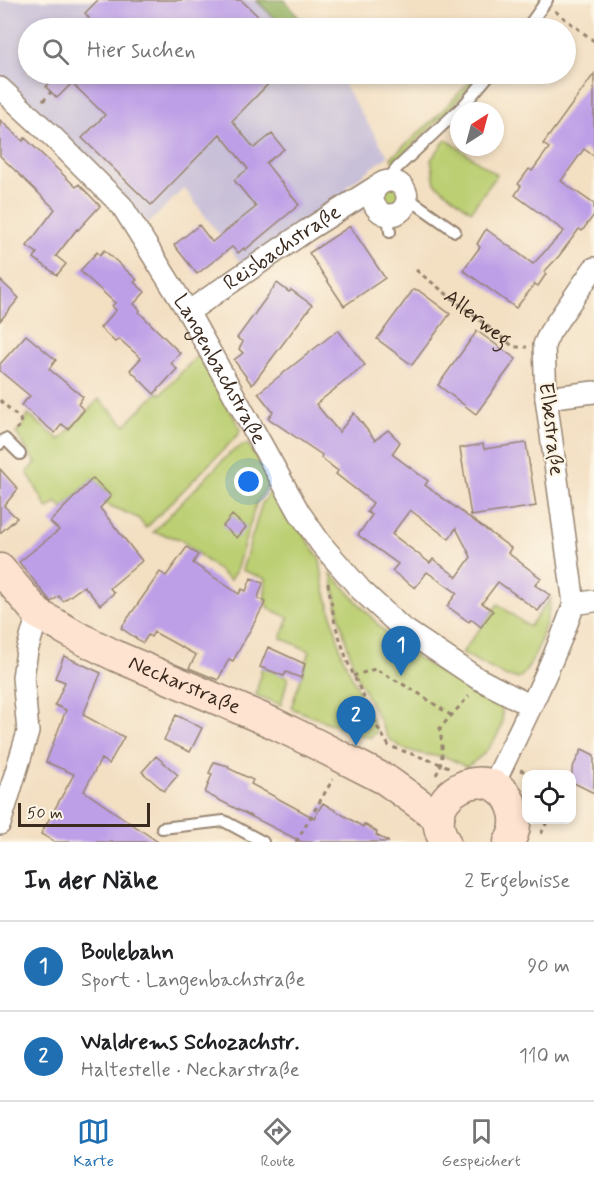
<!DOCTYPE html>
<html lang="de">
<meta charset="utf-8">
<style>
body{margin:0;font-family:Mynerve,sans-serif;background:#f6f6f6;color:#202124}
.controls{position:absolute;right:18px;bottom:18px;display:grid;overflow:hidden;border-radius:12px;box-shadow:0 3px 9px #0003}
.controls button{width:54px;height:54px;display:grid;place-items:center;padding:0;border:0;border-bottom:2px solid #e0e0e0;background:#fff;color:#202124;font:30px sans-serif}
.compass{position:absolute;left:450px;top:102px;width:54px;height:54px;border-radius:50%;background:#fff;box-shadow:0 3px 9px #0003;rotate:36deg}
.scale{position:absolute;left:18px;bottom:15px;width:132px;box-sizing:border-box;padding-left:6px;border:3px solid #3b2a1e;border-top:0;font-size:16px;line-height:21px;white-space:nowrap;color:#3b2a1e;-webkit-text-stroke:4px #fcf5e5;paint-order:stroke}
.you{position:absolute;left:249px;top:482px;width:21px;height:21px;margin:-15px;border:4px solid #fff;border-radius:50%;background:#1a73e8;box-shadow:0 0 0 9px #1a73e833}
.badge{display:grid;place-items:center;width:39px;height:39px;border-radius:50%;background:#1f6fb2;color:#fff;font-size:20px;font-weight:700}
.pin{position:absolute;translate:-50% -50px;filter:drop-shadow(0 2px 3px #0008)}
.pin::after{content:'';position:absolute;top:32px;width:21px;height:18px;background:inherit;clip-path:polygon(0 0,100% 0,50% 100%)}
.list{margin:0;padding:0;list-style:none}
h2{display:flex;justify-content:space-between;align-items:center;height:78px;margin:0;padding:0 24px;font-size:26px}
h2 small{font-size:20px;font-weight:400;color:#757577}
.list li{display:grid;grid-template-columns:39px 1fr auto;gap:18px;align-items:center;box-sizing:border-box;height:90px;padding:0 24px;border-top:2px solid #e0e0e0}
.list b{display:block;font-size:22px;white-space:nowrap}
.list p{margin:0;font-size:20px;white-space:nowrap;color:#757577}
.list em{font-size:20px;font-style:normal;color:#757577}
.icon{flex:none;width:33px;height:33px;fill:none;stroke:currentColor;stroke-width:2;stroke-linecap:round;stroke-linejoin:round}
.map{position:relative;flex:none;width:594px;height:842px;overflow:hidden}
.search{position:absolute;background:#fff;box-shadow:0 3px 9px #0003;left:18px;right:18px;top:18px;height:66px;display:flex;align-items:center;gap:15px;box-sizing:border-box;padding:0 21px;border-radius:33px;color:#757577;font-size:22px}
.sheet{height:258px;background:#fff}
nav{display:flex;justify-content:space-around;align-items:center;box-sizing:border-box;height:84px;border-top:2px solid #e0e0e0;background:#fff;font-size:16px;color:#757577}
nav a{display:grid;justify-items:center;gap:3px}
nav .on{color:#1f6fb2}
.map>svg:first-child{display:block}
</style>
<div class="map">
<svg width="594" height="842" viewBox="0 0 594 842">
<rect width="100%" height="100%" fill="#fcf5e5"/>
<filter id="ink" filterUnits="userSpaceOnUse"><feTurbulence type="fractalNoise" baseFrequency=".0167" numOctaves="2"/><feDisplacementMap in="SourceGraphic" scale="12" xChannelSelector="R" yChannelSelector="G"/><feConvolveMatrix kernelMatrix="1 2 1 2 8 2 1 2 1" color-interpolation-filters="sRGB"/></filter>
<filter id="wash" filterUnits="userSpaceOnUse"><feTurbulence type="fractalNoise" baseFrequency=".008" numOctaves="4" result="noise"/><feDisplacementMap in="SourceGraphic" scale="24" xChannelSelector="R" yChannelSelector="G"/><feGaussianBlur stdDeviation="1.35" result="paint"/><feColorMatrix in="noise" values="0 0 0 0 0 0 0 0 0 0 0 0 0 0 0 0 0 1.4 0 .05"/><feComposite in="paint" operator="in"/></filter>
<g filter="url(#wash)">
<rect width="100%" height="100%" fill="#f3dfc2"/>
<path fill="#c8bfd8" d="M 0,0 L 256,0 L 284,28 L 28,28 L 28,74 L 337,74 L 388,156 L 346,187 L 365,212 L 354,212 L 252,278 L 184,188 L 149,223 L 0,82 Z"/>
<path fill="#bccf73" stroke="#7c7c48" stroke-width="1.5" d="M 477,74 L 482,74 L 451,107 L 394,163 L 391,158 L 440,113 Z
M 446,139 L 497,175 L 471,211 L 435,183 L 431,160 Z
M380 197a11 11 0 1 1 22 0a11 11 0 1 1-22 0Z
M 198,355 L 240,428 L 239,434 L 235,438 L 146,528 L 138,518 L 104,503 L 111,496 L 93,478 L 63,509 L 56,502 L 48,509 L 27,472 L 36,463 L 16,433 L 22,427 L 28,415 L 60,440 L 99,399 L 125,425 L 158,392 L 161,394 Z
M 248,444 L 270,482 L 256,504 L 236,571 L 230,580 L 180,539 L 153,532 L 230,453 L 241,446 Z
M 273,489 L 320,559 L 323,582 L 342,655 L 377,731 L 371,737 L 364,737 L 291,708 L 310,651 L 281,638 L 289,618 C 262,606 264,608 266,579 L 242,570 L 262,503 Z
M 331,573 L 393,641 L 440,673 L 499,703 C 512,727 485,756 466,767 L 449,758 L 422,754 L 402,748 L 388,738 L 355,672 L 340,620 Z
M 551,598 C 548,619 536,665 519,678 L 507,677 L 462,653 L 498,604 L 529,627 Z
M 262,667 L 288,677 L 281,705 L 256,695 Z"/>
<path fill="#95b265" stroke="#686e42" stroke-width="1.5" d="M 256,0 L 285,0 L 307,28 L 284,28 Z"/>
<g id="blocks">
<path fill="#bd9fe7" fill-rule="evenodd" d="M 98,0 L 241,0 L 260,18 L 250,28 L 78,28 L 89,18 L 85,13 Z
M 39,74 L 278,74 L 232,121 L 254,148 L 272,134 L 284,149 L 266,163 L 299,205 L 245,250 L 244,248 L 238,253 L 232,247 L 197,274 L 174,245 L 199,225 L 212,242 L 256,207 L 234,180 L 248,169 L 220,134 L 151,205 L 82,138 L 105,115 L 72,83 L 57,98 L 46,87 L 49,83 Z
M 594,74 L 594,156 L 584,149 L 561,181 L 594,204 L 594,215 L 582,231 L 579,229 L 559,256 L 544,272 L 546,274 L 538,286 L 535,284 L 516,308 L 463,270 L 480,247 L 477,244 L 486,229 L 533,264 L 564,231 L 515,195 L 521,186 L 518,184 L 529,169 L 532,171 L 549,148 L 543,144 Z
M 0,120 L 23,141 L 25,138 L 76,187 L 79,184 L 100,206 L 78,230 L 77,229 L 56,256 L 66,264 L 57,275 L 34,258 L 37,253 L 27,246 L 55,209 L 0,156 Z
M 350,226 L 385,278 L 344,306 L 309,253 Z
M 104,250 L 137,280 L 134,282 L 145,292 L 134,304 L 140,310 L 139,312 L 180,353 L 171,363 L 177,369 L 154,394 L 130,370 L 141,358 L 119,339 L 115,342 L 100,328 L 116,310 L 112,306 L 115,303 L 80,271 L 97,252 L 100,255 Z
M 0,280 L 19,298 L 0,321 Z
M 277,283 L 289,292 L 291,290 L 312,305 L 252,385 L 234,360 L 243,353 L 239,349 L 243,342 L 237,338 Z
M 413,290 L 418,290 L 450,314 L 412,365 L 377,339 Z
M 338,330 L 365,365 L 316,404 L 339,432 L 354,413 L 375,440 L 388,430 L 400,442 L 392,454 L 428,481 L 425,485 L 511,548 L 508,553 L 541,578 L 535,585 L 550,595 L 538,611 L 498,582 L 482,603 L 493,611 L 481,627 L 471,619 L 469,622 L 447,606 L 457,593 L 427,572 L 415,588 L 392,571 L 398,564 L 358,535 L 372,515 L 367,512 L 373,503 L 336,474 L 338,471 L 321,458 L 322,455 L 268,418 L 273,412 L 258,393 ZM 410,510 L 449,539 L 456,528 L 471,557 L 457,577 L 433,559 L 430,563 L 392,534 Z
M 477,331 L 516,359 L 476,414 L 438,385 Z
M 26,335 L 56,360 L 49,369 L 83,397 L 78,404 L 84,410 L 68,429 L 62,424 L 55,433 L 21,405 L 30,396 L 0,371 L 0,364 Z
M 526,443 L 536,506 L 471,516 L 460,448 L 483,444 L 484,449 Z
M 0,469 L 18,489 L 4,506 L 17,518 L 0,533 Z
M 93,478 L 111,496 L 100,508 L 142,561 L 110,588 L 114,593 L 100,605 L 84,586 L 63,601 L 59,596 L 51,602 L 19,562 L 59,530 L 50,522 Z
M 232,515 L 246,527 L 237,538 L 223,526 Z
M 187,547 L 198,555 L 193,563 L 239,594 L 242,589 L 246,591 L 251,578 L 263,583 L 258,598 L 265,602 L 263,607 L 233,661 L 229,659 L 218,680 L 189,668 L 196,655 L 154,632 L 151,637 L 148,635 L 143,643 L 121,628 L 160,572 L 166,576 Z
M 268,647 L 305,664 L 301,678 L 286,672 L 284,676 L 260,667 Z
M 64,656 L 101,673 L 83,715 L 124,737 L 109,764 L 101,759 L 84,791 L 158,842 L 55,842 L 41,834 L 74,774 L 46,762 L 66,710 L 55,705 L 65,682 L 55,678 Z
M 176,715 L 202,728 L 190,752 L 164,740 Z
M 582,749 L 594,755 L 594,793 L 572,782 L 572,769 Z
M 156,756 L 178,775 L 164,791 L 142,772 Z
M 214,762 L 229,766 L 228,768 L 253,780 L 251,784 L 314,818 L 323,803 L 363,827 L 364,824 L 377,832 L 376,835 L 389,842 L 302,842 L 205,793 L 212,774 L 209,773 Z"/>
</g>
</g>
<g filter="url(#ink)">
<use href="#blocks" fill-opacity="0" stroke="#978470" stroke-width="1.5"/>
<g fill="none" stroke-linecap="round" stroke-linejoin="round">
<defs>
<path id="lane" d="M 527,28 L 547,0
M 387,181 L 397,168 L 463,106 L 490,74
M 408,198 L 455,231
M 388,215 L 390,232
M 0,444 L 5,439 L 20,454
M 162,828 L 224,821 L 263,842"/>
<g id="street">
<path id="s2" d="M 0,88 L 53,137 L 122,206 L 188,312 L 299,512 L 321,544 L 361,590 L 401,627 L 477,678 L 531,706"/>
<circle cx="390" cy="198" r="17"/>
<path id="s3" d="M 188,312 L 306,231 L 377,186"/>
<path d="M 546,398 L 594,392"/>
<path d="M 574,604 L 594,601"/>
<path d="M 493,786 C 521,726 552,667 574,604 L 546,398 L 544,345 L 550,332 L 594,268"/>
<path d="M 0,824 L 28,732 L 23,677 L 27,651 L 38,614"/>
</g>
<g id="secondary">
<path id="s4" d="M 0,569 L 38,614 L 80,638 L 116,656 L 273,723 L 316,744 L 386,780 L 439,818"/>
<path d="M 445,842 C 416,793 494,757 512,806 C 517,818 516,831 509,842"/>
</g>
</defs>
<use href="#lane" stroke="#978470" stroke-width="14"/>
<use href="#street" stroke="#978470" stroke-width="24"/>
<use href="#secondary" stroke="#978470" stroke-width="33"/>
<g stroke="#978470" stroke-width="3" stroke-dasharray="4.5 4.5" stroke-linecap="butt">
<path d="M 555,11 L 594,41"/>
<path d="M 43,101 L 51,92"/>
<path id="s1" d="M 416,270 L 514,347 L 527,347"/>
<path d="M 0,400 L 20,419 L 21,425 L 14,431"/>
<path d="M 328,583 L 335,624 L 348,663 L 378,728 L 389,746 L 449,767"/>
<path d="M 353,676 L 375,669 L 415,691 L 452,716"/>
<path d="M 520,770 L 527,772 L 527,774"/>
<path d="M 436,775 C 445,759 442,746 440,728 L 469,696"/>
<path d="M 541,834 L 546,824 L 542,820"/>
<path d="M 296,842 L 333,779"/>
</g>
<use href="#lane" stroke="#fff" stroke-width="10"/>
<use href="#street" stroke="#fff" stroke-width="21"/>
<use href="#secondary" stroke="#fee3d1" stroke-width="30"/>
</g>
</g>
<g text-anchor="middle" dominant-baseline="central" stroke-width="4.5" stroke-linejoin="round" paint-order="stroke">
<g font-size="21" fill="#3b2a1e" stroke="#fcf5e5">
<text stroke="none"><textPath href="#s3" startOffset="114">Reisbachstraße</textPath></text>
<text stroke="none"><textPath href="#s1" startOffset="78">Allerweg</textPath></text>
<text stroke="none"><textPath href="#s2" startOffset="360">Langenbachstraße</textPath></text>
<text transform="translate(551 429) rotate(83)">Elbestraße</text>
<text stroke="none"><textPath href="#s4" startOffset="222">Neckarstraße</textPath></text>
</g>
</g>
</svg>
<div class="controls">
<button><svg class="icon" aria-label="locate" viewBox="0 0 24 24"><circle cx="12" cy="12" r="6"/><path d="M12 2v4M12 18v4M2 12h4M18 12h4"/></svg></button>
</div>
<svg class="compass" viewBox="-18 -18 36 36"><path d="M0-13l5 13h-10z" fill="#e53935"/><path d="M0 13l5-13h-10z" fill="#757577"/></svg>
<div class="scale">50 m</div>
<div class="you"></div>
<div class="pin badge" style="left:401px;top:676px">1</div>
<div class="pin badge" style="left:356px;top:746px">2</div>
<div class="search"><svg class="icon" aria-label="search" viewBox="0 0 24 24"><circle cx="10" cy="10" r="6"/><path d="M15 15l6 6"/></svg>Hier suchen</div>
</div>
<section class="sheet">
<h2>In der Nähe<small>2 Ergebnisse</small></h2>
<ul class="list">
<li><span class="badge">1</span><div><b>Boulebahn</b><p>Sport · Langenbachstraße</p></div><em>90 m</em></li>
<li><span class="badge">2</span><div><b>Waldrems Schozachstr.</b><p>Haltestelle · Neckarstraße</p></div><em>110 m</em></li>
</ul>
</section>
<nav>
<a class="on"><svg class="icon" aria-label="map" viewBox="0 0 24 24"><path d="M3 6l6-2 6 2 6-2v14l-6 2-6-2-6 2zM9 4v14M15 6v14"/></svg>Karte</a>
<a><svg class="icon" aria-label="directions" viewBox="0 0 24 24"><path d="M12 3l9 9-9 9-9-9zM9 14v-3h6M13 9l2 2-2 2"/></svg>Route</a>
<a><svg class="icon" aria-label="saved" viewBox="0 0 24 24"><path d="M7 4h10v16l-5-4-5 4z"/></svg>Gespeichert</a>
</nav>
